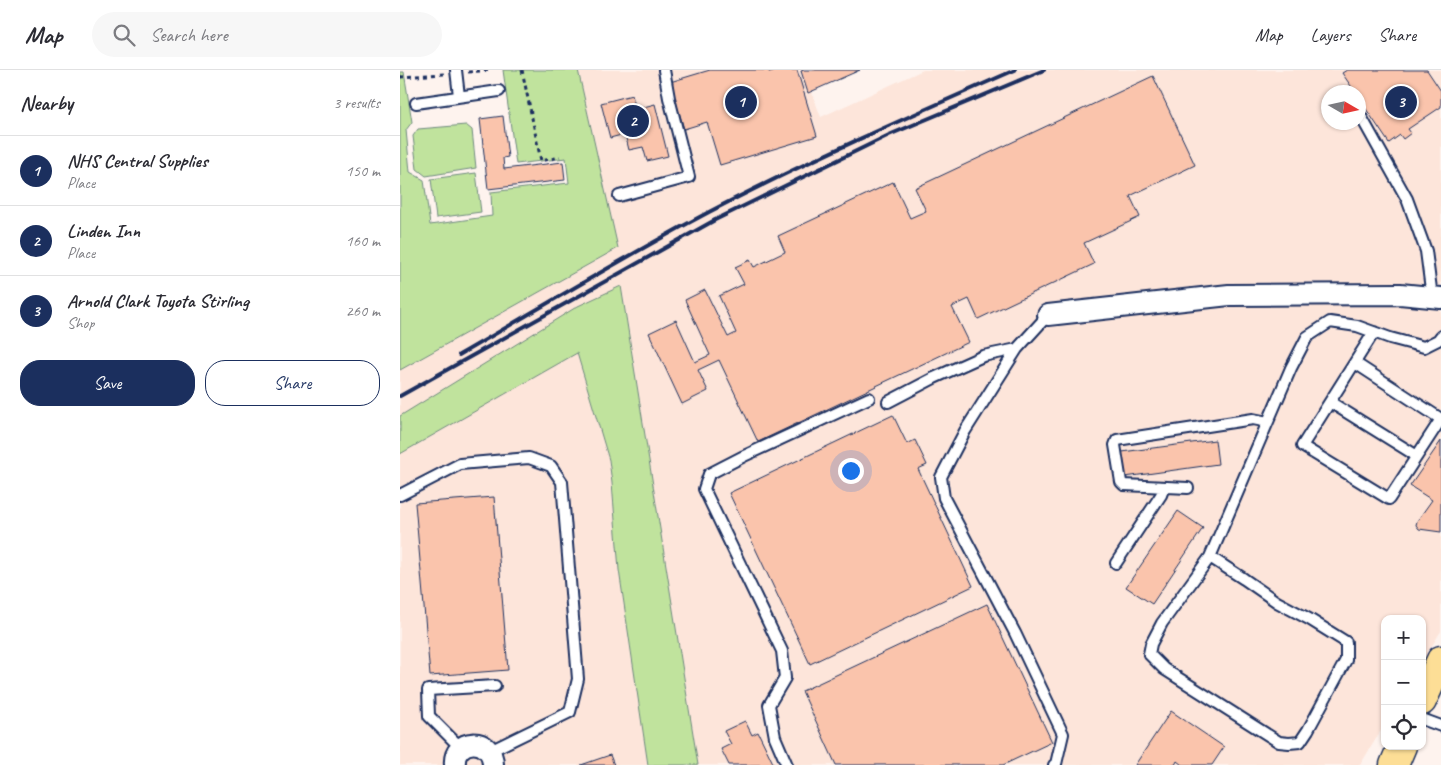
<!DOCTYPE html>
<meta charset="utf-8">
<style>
body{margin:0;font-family:Caveat,sans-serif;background:#f7f7f7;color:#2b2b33}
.controls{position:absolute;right:15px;bottom:15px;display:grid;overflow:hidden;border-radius:10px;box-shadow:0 1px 4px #0004}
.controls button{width:45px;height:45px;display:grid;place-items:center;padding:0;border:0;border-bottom:1px solid #e1e1e2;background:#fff;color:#2b2b33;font:25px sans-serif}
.compass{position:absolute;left:921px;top:15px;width:45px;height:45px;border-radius:50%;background:#fff;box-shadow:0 1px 4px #0004;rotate:99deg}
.you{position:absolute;left:450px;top:400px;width:18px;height:18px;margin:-12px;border:4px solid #fff;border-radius:50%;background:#1a73e8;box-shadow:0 0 0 8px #1a73e833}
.badge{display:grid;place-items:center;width:32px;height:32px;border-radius:50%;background:#1b2f5e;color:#fff;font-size:16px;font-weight:700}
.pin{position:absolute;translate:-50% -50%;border:2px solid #fff;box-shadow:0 1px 5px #0006}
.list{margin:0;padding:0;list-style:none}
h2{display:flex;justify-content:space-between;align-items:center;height:65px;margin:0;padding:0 20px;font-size:21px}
h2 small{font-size:16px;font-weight:400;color:#7c7c81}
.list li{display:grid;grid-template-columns:32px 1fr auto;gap:15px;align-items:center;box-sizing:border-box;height:70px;padding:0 20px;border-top:1px solid #e1e1e2}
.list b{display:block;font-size:19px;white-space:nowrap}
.list p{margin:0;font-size:16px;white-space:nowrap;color:#7c7c81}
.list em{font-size:16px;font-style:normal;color:#7c7c81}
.actions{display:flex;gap:10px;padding:15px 20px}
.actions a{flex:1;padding:11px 0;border:1px solid #1b2f5e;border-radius:20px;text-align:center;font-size:18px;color:#1b2f5e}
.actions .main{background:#1b2f5e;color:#fff}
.icon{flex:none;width:28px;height:28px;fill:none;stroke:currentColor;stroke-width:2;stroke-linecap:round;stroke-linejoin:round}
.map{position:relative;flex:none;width:1041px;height:695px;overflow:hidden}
header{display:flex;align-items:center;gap:30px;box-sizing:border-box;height:70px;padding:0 25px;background:#fff;border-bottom:1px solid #e1e1e2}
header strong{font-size:24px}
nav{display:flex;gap:28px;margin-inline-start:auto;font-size:18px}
.search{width:350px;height:45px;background:#f7f7f7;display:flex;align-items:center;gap:12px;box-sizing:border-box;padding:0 18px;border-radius:28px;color:#7c7c81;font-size:19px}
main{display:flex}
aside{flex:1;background:#fff}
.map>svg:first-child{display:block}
</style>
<header>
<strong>Map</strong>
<div class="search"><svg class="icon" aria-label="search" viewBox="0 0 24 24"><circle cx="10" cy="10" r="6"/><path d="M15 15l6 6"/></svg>Search here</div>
<nav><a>Map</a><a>Layers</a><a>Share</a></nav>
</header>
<main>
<aside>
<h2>Nearby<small>3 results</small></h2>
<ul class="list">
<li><span class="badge">1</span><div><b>NHS Central Supplies</b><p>Place</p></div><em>150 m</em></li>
<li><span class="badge">2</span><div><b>Linden Inn</b><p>Place</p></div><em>160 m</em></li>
<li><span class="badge">3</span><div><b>Arnold Clark Toyota Stirling</b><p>Shop</p></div><em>260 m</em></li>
</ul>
<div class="actions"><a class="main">Save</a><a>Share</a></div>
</aside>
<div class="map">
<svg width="1041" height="695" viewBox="0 0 1041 695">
<rect width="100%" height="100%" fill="#fef3ee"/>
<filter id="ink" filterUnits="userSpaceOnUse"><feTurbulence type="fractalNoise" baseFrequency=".02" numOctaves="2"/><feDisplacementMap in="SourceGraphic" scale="10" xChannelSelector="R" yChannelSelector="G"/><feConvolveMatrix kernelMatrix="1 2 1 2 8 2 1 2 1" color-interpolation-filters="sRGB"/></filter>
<g filter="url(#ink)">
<path fill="#fde5da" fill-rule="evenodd" d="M 178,0 L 403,0 L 421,47 L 523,0 L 1041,0 L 1041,561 L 1022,592 L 1022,549 L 985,549 L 985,654 L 960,695 L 298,695 L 221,216 L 0,347 L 0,300 L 218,178 ZM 928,22 L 958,22 L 958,52 L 928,52 Z
M 177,282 L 209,390 L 212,413 L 219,500 L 248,695 L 0,695 L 0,384 Z"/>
<path fill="#c0e39d" stroke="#6e897e" d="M 103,0 L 178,0 L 218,178 L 0,300 L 0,2 L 4,2 L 12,52 L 6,60 L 10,102 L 24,110 L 30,155 L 92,146 L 91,122 L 169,113 L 166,88 L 116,94 Z
M 66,55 L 72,60 L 76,98 L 26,106 L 17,99 L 13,66 L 18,59 Z
M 76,103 L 81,142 L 36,148 L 31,109 Z
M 221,216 L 298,695 L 248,695 L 219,500 L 212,413 L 209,390 L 177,283 L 0,384 L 0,346 L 178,236 Z"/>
<path fill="#fac4ac" stroke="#1b2f5e" d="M 310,0 L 368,0 L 369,2 L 376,0 L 397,0 L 417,66 L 320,95 L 307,52 L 284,59 L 270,12 Z
M 404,0 L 460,0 L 408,23 L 401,1 Z
M 947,0 L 1027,0 L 1041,21 L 1041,37 L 1008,59 L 1011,63 L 1003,69 L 1000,65 L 989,73 L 958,27 L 958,22 L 955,22 L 942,3 Z
M 753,6 L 795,95 L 730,126 L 740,147 L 684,173 L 694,194 L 578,249 L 569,229 L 552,237 L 569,272 L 358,372 L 319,290 L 298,300 L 308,321 L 282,334 L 249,263 L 276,250 L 295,292 L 310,285 L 285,230 L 305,220 L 328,267 L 336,263 L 319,226 L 344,214 L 335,197 L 350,190 L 354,197 L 385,182 L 378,166 L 493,112 L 510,148 L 526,141 L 515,118 Z
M 232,25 L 236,39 L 255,34 L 268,86 L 247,91 L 243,77 L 229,80 L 225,64 L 210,68 L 201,33 Z
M 103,46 L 108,87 L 103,88 L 104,99 L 163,92 L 165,110 L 88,119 L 80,49 Z
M 493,345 L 507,374 L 515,370 L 527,395 L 518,399 L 573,516 L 410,594 L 329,423 Z
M 815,370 L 818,394 L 725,407 L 722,382 Z
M 1041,371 L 1041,462 L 1019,459 L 1016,455 L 1017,451 L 1032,430 L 1010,416 Z
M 94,427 L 108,600 L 30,606 L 15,433 Z
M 778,441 L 803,458 L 752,534 L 726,517 Z
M 587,534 L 652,672 L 603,695 L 436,695 L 402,621 Z
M 771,641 L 824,677 L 812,695 L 782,695 L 777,691 L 775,695 L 735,695 Z
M 345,651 L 352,665 L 358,662 L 374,695 L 329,695 L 321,679 L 331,674 L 324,661 Z
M 210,685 L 214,695 L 181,695 Z"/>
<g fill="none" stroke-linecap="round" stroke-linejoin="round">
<defs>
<path id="lane" d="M 56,0 L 59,26
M 16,33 L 99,21
M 959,43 L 1007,129 L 1026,181 L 1032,227
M 219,126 L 289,107 L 269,28 L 264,0
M 648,245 L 617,279 L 565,361 L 541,407 L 544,428 L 615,563 L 663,664 L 656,694 L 654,695
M 974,262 L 902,376 L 989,429 L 1041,349
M 955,293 L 1041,349
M 488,332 L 534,308 L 583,286 L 617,279
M 930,332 L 1017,386
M 788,418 L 724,415 L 721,412 L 715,375 L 717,370 L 853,349 L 868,352
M 0,425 L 60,394 L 129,388 L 151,396 L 162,412 L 178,609 L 170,642 L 90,681
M 810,487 L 844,509 L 877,532 L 909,549 L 946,572 L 946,590 L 908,660 L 900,672 L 889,673 L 879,672 L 764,599 L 749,584 L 751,574 L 762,553 L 810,487 L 891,298 L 907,267 L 930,252 L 957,256 L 990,268 L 1024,277 L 1038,270 L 1041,266
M 716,493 L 761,425 L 764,417
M 1022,649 L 1041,656
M 61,678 L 29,646 L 28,620 L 95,616
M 387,695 L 375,667 L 369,635 L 385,608 L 382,581 L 304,419 L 309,404 L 344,386 L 469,328"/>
<path id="street" d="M 648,245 L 829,225 L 1000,224 L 1041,228
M 55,695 C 52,668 93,665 93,695"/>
<path id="primary" d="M 1022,631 L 1041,590
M 994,695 L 1002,676"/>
</defs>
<use href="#lane" stroke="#1b2f5e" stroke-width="14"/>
<use href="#street" stroke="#1b2f5e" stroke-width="24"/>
<use href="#primary" stroke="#1b2f5e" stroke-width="31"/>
<path stroke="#1b2f5e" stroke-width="3" stroke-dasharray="4 4" stroke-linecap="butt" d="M 122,0 L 141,91 L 160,87
M 68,2 L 90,0
M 0,7 L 44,4"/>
<use href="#lane" stroke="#fff" stroke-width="10"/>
<use href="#street" stroke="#fff" stroke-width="20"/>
<use href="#primary" stroke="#fdde96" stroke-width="28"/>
<path stroke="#1b2f5e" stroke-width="4" d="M 59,285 C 142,237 224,187 309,142 C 409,90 512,45 615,0
M 0,326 L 315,150 L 489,65 L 644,0"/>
</g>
</g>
</svg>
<div class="controls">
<button>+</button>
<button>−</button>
<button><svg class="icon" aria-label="locate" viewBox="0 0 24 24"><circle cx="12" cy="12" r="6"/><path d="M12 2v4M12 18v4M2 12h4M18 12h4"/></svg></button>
</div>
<svg class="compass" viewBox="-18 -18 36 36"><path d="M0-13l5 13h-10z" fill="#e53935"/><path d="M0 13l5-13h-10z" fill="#7c7c81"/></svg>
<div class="you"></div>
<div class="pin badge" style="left:341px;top:32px">1</div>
<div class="pin badge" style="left:233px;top:51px">2</div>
<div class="pin badge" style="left:1001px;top:32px">3</div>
</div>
</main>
